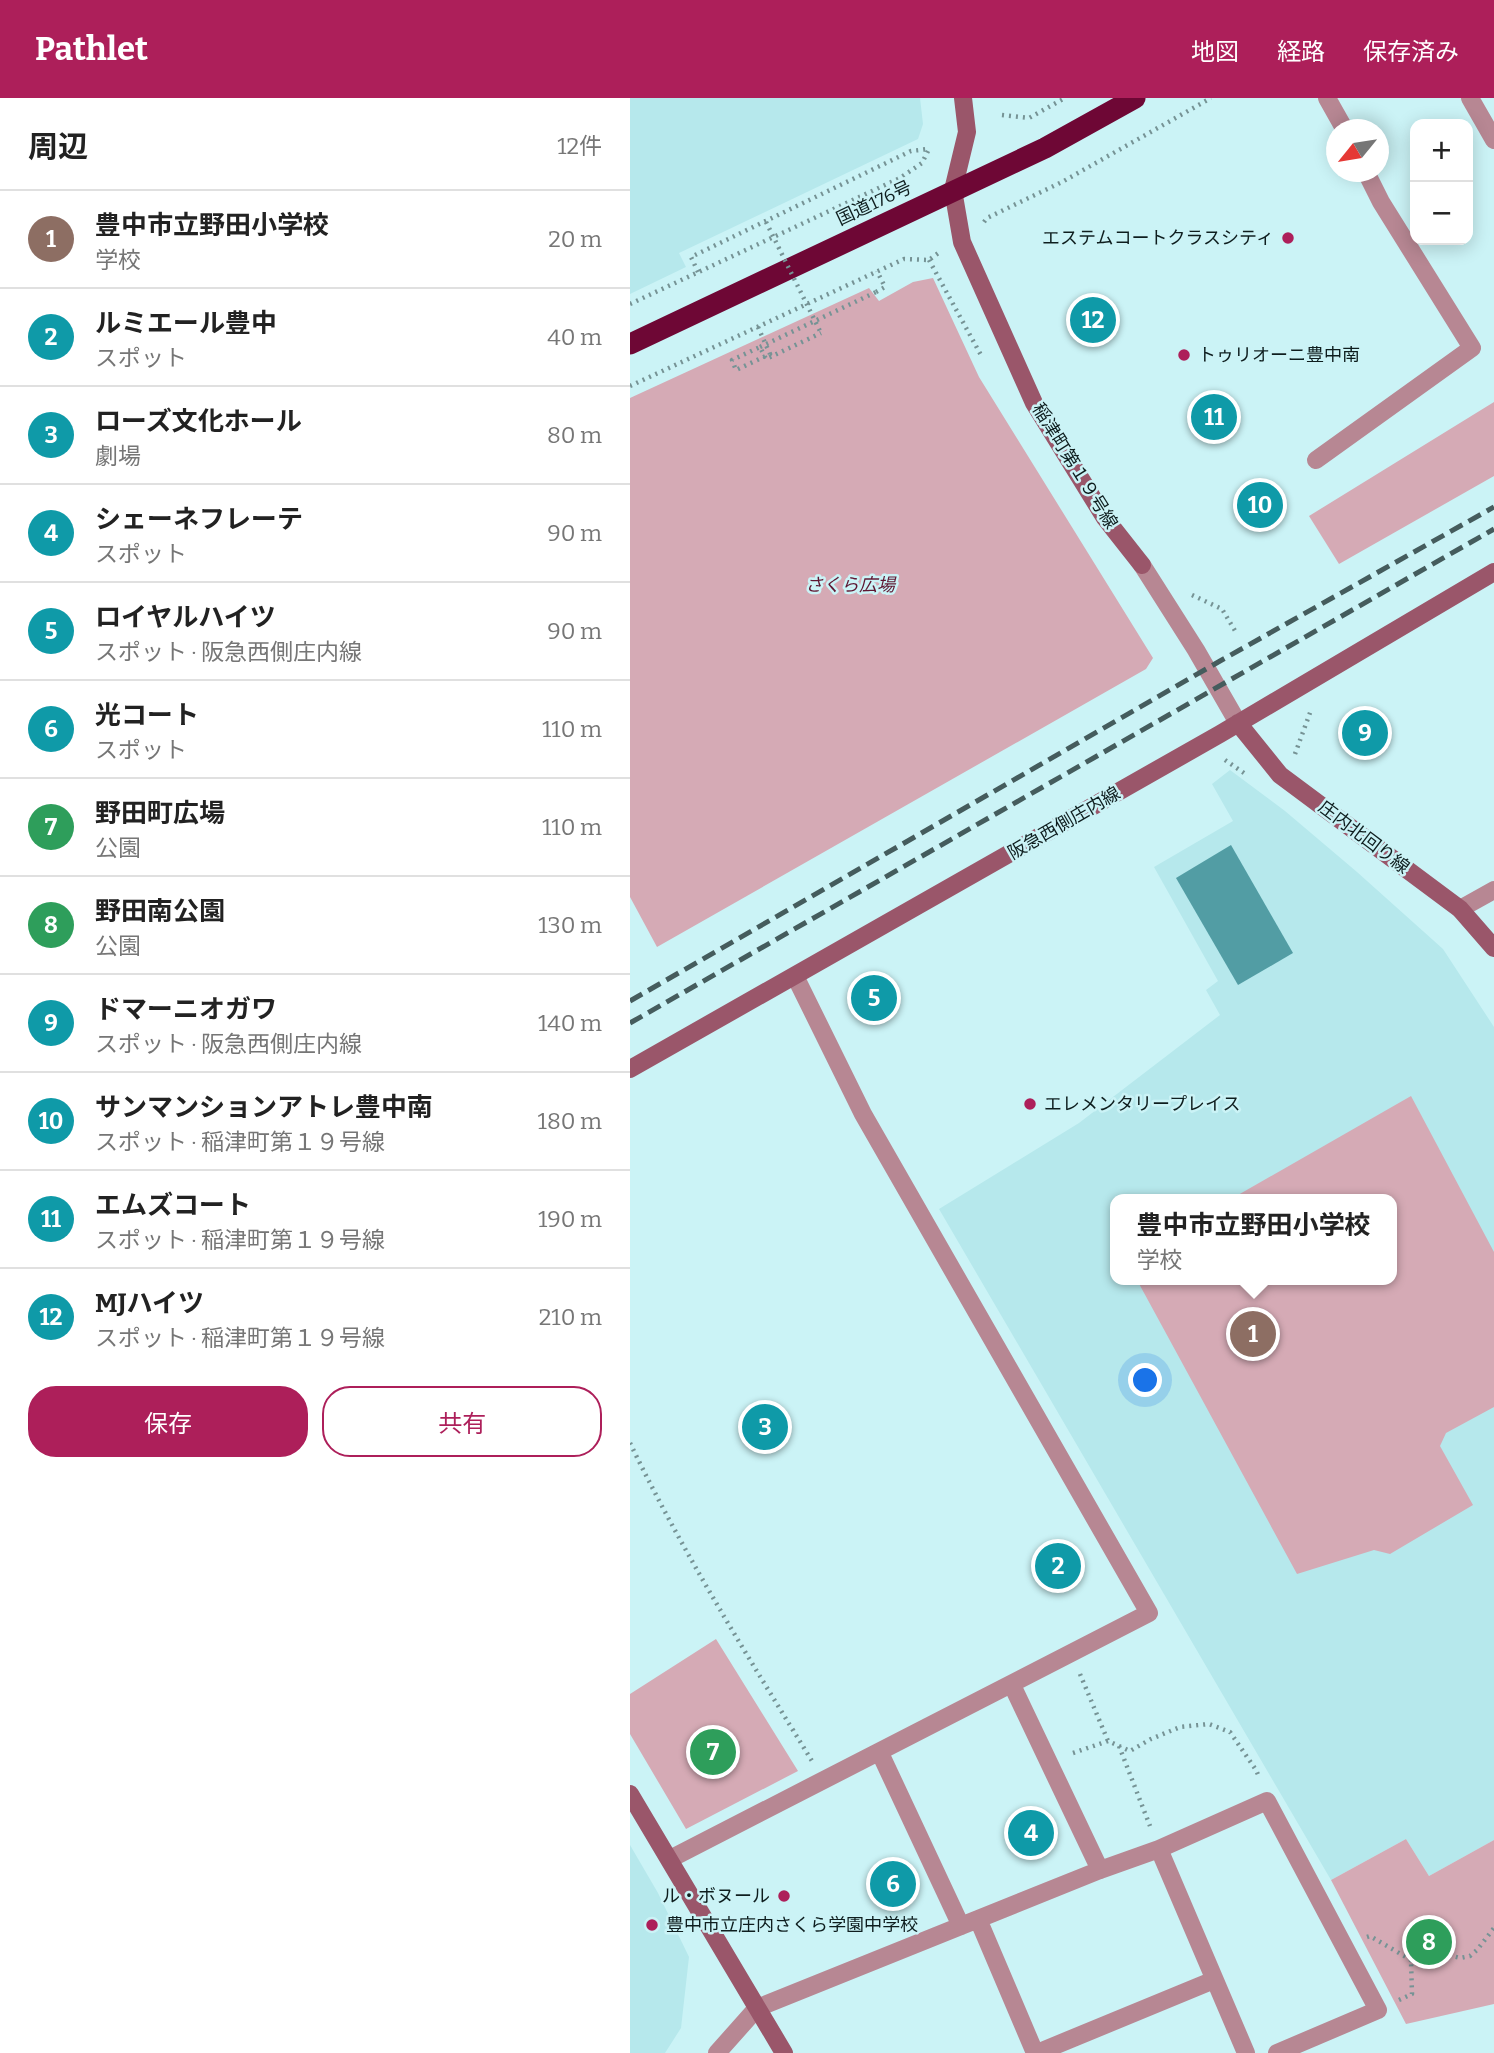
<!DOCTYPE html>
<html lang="ja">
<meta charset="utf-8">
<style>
body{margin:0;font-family:Bitter,"Noto Sans JP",serif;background:#f6f6f6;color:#222}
.controls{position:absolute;right:21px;top:21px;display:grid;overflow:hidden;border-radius:14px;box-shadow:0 4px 18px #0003}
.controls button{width:63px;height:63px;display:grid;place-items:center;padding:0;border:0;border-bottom:2px solid #e0e0e0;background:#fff;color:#222;font:35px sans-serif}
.compass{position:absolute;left:696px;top:21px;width:63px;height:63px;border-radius:50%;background:#fff;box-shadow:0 4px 18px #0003;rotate:240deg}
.you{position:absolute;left:516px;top:1283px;width:24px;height:24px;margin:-18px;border:5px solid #fff;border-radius:50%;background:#1a73e8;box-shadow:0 0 0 10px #1a73e833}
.badge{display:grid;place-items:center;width:46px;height:46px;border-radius:50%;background:#ad1f5a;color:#fff;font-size:23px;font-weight:700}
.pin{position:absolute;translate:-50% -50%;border:4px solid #fff;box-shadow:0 2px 7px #0006}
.popup{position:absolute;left:480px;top:1096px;width:287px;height:91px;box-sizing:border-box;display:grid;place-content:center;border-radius:14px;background:#fff;filter:drop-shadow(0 2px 5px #0005);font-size:23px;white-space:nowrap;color:#767676}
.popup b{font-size:26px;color:#222}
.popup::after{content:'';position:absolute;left:50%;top:100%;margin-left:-14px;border:14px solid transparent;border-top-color:#fff}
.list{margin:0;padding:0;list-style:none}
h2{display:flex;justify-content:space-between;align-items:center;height:91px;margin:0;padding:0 28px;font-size:30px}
h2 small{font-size:23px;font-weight:400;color:#767676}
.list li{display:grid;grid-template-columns:46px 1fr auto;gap:21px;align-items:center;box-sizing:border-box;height:98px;padding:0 28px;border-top:2px solid #e0e0e0}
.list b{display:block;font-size:26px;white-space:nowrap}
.list p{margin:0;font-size:23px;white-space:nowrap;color:#767676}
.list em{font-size:23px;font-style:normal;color:#767676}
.actions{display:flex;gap:14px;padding:21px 28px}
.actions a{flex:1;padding:16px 0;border:2px solid #ad1f5a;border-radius:28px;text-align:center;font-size:24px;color:#ad1f5a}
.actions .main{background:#ad1f5a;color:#fff}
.map{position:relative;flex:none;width:864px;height:1955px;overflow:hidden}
header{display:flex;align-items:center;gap:42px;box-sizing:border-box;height:98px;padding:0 35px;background:#ad1f5a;color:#fff}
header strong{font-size:33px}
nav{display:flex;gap:38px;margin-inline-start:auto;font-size:24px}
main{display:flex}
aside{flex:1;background:#fff}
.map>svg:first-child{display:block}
</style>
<header>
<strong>Pathlet</strong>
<nav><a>地図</a><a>経路</a><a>保存済み</a></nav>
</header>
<main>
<aside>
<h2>周辺<small>12件</small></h2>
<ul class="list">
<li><span class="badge" style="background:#8d6e63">1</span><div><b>豊中市立野田小学校</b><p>学校</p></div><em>20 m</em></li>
<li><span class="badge" style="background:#0f9aa8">2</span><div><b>ルミエール豊中</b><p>スポット</p></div><em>40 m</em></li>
<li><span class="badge" style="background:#0f9aa8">3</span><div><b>ローズ文化ホール</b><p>劇場</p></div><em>80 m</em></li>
<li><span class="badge" style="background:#0f9aa8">4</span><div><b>シェーネフレーテ</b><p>スポット</p></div><em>90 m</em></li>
<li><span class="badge" style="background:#0f9aa8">5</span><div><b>ロイヤルハイツ</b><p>スポット · 阪急西側庄内線</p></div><em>90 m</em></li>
<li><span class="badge" style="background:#0f9aa8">6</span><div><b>光コート</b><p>スポット</p></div><em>110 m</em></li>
<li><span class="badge" style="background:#2e9e5b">7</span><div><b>野田町広場</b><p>公園</p></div><em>110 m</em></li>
<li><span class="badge" style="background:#2e9e5b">8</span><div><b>野田南公園</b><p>公園</p></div><em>130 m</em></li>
<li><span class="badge" style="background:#0f9aa8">9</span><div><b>ドマーニオガワ</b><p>スポット · 阪急西側庄内線</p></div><em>140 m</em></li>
<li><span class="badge" style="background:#0f9aa8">10</span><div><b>サンマンションアトレ豊中南</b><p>スポット · 稲津町第１９号線</p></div><em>180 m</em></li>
<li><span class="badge" style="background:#0f9aa8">11</span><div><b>エムズコート</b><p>スポット · 稲津町第１９号線</p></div><em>190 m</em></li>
<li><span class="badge" style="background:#0f9aa8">12</span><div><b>MJハイツ</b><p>スポット · 稲津町第１９号線</p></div><em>210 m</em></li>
</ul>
<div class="actions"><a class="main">保存</a><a>共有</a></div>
</aside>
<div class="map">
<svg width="864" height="1955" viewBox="0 0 864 1955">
<rect width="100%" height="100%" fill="#cbf3f6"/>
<path fill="#b6e8ec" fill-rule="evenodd" d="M 0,0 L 290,0 L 293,26 L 288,41 L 49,155 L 56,169 L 0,196 Z
M 600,672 L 655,713 L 727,774 L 813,851 L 864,929 L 864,1742 L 799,1778 L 776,1741 L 701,1782 L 309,1111 L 449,1025 L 590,917 L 576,892 L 588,883 L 524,769 L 603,723 L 582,686 ZM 485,1101 L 761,1101 L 761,1182 L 485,1182 Z
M 0,1747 L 28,1795 L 59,1859 L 51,1930 L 35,1955 L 0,1955 Z"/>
<path fill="#d5aab5" d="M 303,180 L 349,279 L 523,560 L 516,571 L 27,849 L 0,799 L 0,300 L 239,190 L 249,203 L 283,184 Z
M 864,304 L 864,378 L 709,466 L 679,418 Z
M 781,998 L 864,1154 L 864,1309 L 816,1335 L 810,1348 L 843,1407 L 760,1456 L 744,1452 L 667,1476 L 507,1182 L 761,1182 L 761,1101 L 601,1101 Z
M 86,1541 L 168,1673 L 56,1731 L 0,1636 L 0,1596 Z
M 776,1741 L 799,1778 L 864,1742 L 864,1906 L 776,1926 L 701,1782 Z"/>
<path fill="#529da4" d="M 601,747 L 663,855 L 608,887 L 546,780 Z"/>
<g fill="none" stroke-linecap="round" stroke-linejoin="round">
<path stroke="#769395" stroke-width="4.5" stroke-dasharray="2 5" stroke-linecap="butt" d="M 372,17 L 399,20 L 435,0
M 354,124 L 357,120 L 432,84 L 581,0
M 299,162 L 352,259
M 68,174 L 61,159 L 281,53 L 298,51
M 246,194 L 255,189 L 247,173
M 0,206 L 270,80 L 292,65 L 299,51
M 128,229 L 140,256 L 106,272 L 102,262 L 130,249 L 136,261 L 191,235
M 0,288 L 274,161 L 299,162 L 311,153
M 562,497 L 592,511 L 607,536
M 665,656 L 681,612
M 595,662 L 614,675
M 0,1345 C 53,1455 118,1559 182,1663
M 450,1576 L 478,1643
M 489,1648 L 520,1728
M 443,1655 L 478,1643 L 500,1653 L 521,1641 L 550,1629 L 579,1626 L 600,1634 L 626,1672 L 629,1679
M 737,1839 L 740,1838 L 781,1862 L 802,1853 L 830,1860 L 840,1858 L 847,1852 L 864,1830
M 769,1902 L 782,1896 L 781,1862"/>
<path stroke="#b78793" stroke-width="18" d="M 697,0 L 715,32
M 840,0 L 864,42
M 686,362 L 842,250 L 751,104 L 736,74
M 512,467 L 566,552 L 608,625
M 830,811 L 864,792
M 382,1587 L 470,1772
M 250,1655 L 331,1828
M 529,1751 L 616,1955
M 40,1761 L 519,1515 L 233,1016 L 165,878
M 348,1821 L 405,1955
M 87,1955 L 127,1910 L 470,1772 L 529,1751 L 637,1703 L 748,1912 L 647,1955
M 407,1955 L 584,1882"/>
<path stroke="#9a566a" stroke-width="18" d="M 333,0 L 337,34 L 323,92 L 332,144 L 404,305 L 475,420 L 512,467
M 608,625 L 650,677 L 830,811 L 864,850
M 0,971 L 590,636 L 864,474
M 0,1696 L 154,1955"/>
<path stroke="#6e0735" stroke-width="21" d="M 0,246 L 415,50 L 505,0"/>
<path stroke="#455c5d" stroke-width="5" stroke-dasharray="14 7" stroke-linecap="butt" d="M 0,903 L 590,563 L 864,409
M 0,925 L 864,431"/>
<path stroke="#769395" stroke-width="4.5" stroke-dasharray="2 5" stroke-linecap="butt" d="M 136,124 L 191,235
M 130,249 L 246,194"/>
</g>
<g fill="#ad1f5a" stroke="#cbf3f6" stroke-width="2.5">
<circle cx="658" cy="140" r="7"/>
<circle cx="554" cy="257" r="7"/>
<circle cx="400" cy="1006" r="7"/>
<circle cx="154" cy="1798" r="7"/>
<circle cx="22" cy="1827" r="7"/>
</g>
<g text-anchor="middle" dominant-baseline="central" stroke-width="5" stroke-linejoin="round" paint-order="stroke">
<g font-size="18" fill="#0e1d1e" stroke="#cbf3f6">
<text transform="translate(244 105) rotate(-25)">国道176号</text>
<text transform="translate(445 368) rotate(58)">稲津町第１９号線</text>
<text transform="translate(434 725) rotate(-30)">阪急西側庄内線</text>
<text transform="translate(734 739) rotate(37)">庄内北回り線</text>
</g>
<g font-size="18" fill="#0e1d1e" stroke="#cbf3f6" text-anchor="start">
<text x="644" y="140" text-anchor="end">エステムコートクラスシティ</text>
<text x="568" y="257">トゥリオーニ豊中南</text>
<text x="414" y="1006">エレメンタリープレイス</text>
<text x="140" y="1798" text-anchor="end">ル・ボヌール</text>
<text x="36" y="1827">豊中市立庄内さくら学園中学校</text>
</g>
<g font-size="18" font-style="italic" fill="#5e1631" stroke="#cbf3f6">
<text x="220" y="487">さくら広場</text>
</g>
</g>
</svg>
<div class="controls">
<button>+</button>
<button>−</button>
</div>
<svg class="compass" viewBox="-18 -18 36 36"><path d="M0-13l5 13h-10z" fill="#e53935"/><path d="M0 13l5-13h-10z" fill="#767676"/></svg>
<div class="you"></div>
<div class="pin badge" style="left:623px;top:1236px;background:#8d6e63">1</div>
<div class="popup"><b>豊中市立野田小学校</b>学校</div>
<div class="pin badge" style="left:428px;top:1468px;background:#0f9aa8">2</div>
<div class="pin badge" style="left:135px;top:1329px;background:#0f9aa8">3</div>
<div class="pin badge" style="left:401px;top:1735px;background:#0f9aa8">4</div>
<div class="pin badge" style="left:244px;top:900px;background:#0f9aa8">5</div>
<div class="pin badge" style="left:263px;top:1786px;background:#0f9aa8">6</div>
<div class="pin badge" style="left:83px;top:1654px;background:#2e9e5b">7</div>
<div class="pin badge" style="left:799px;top:1844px;background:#2e9e5b">8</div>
<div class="pin badge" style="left:735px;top:635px;background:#0f9aa8">9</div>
<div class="pin badge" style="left:630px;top:407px;background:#0f9aa8">10</div>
<div class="pin badge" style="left:584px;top:319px;background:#0f9aa8">11</div>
<div class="pin badge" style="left:463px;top:222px;background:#0f9aa8">12</div>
</div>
</main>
